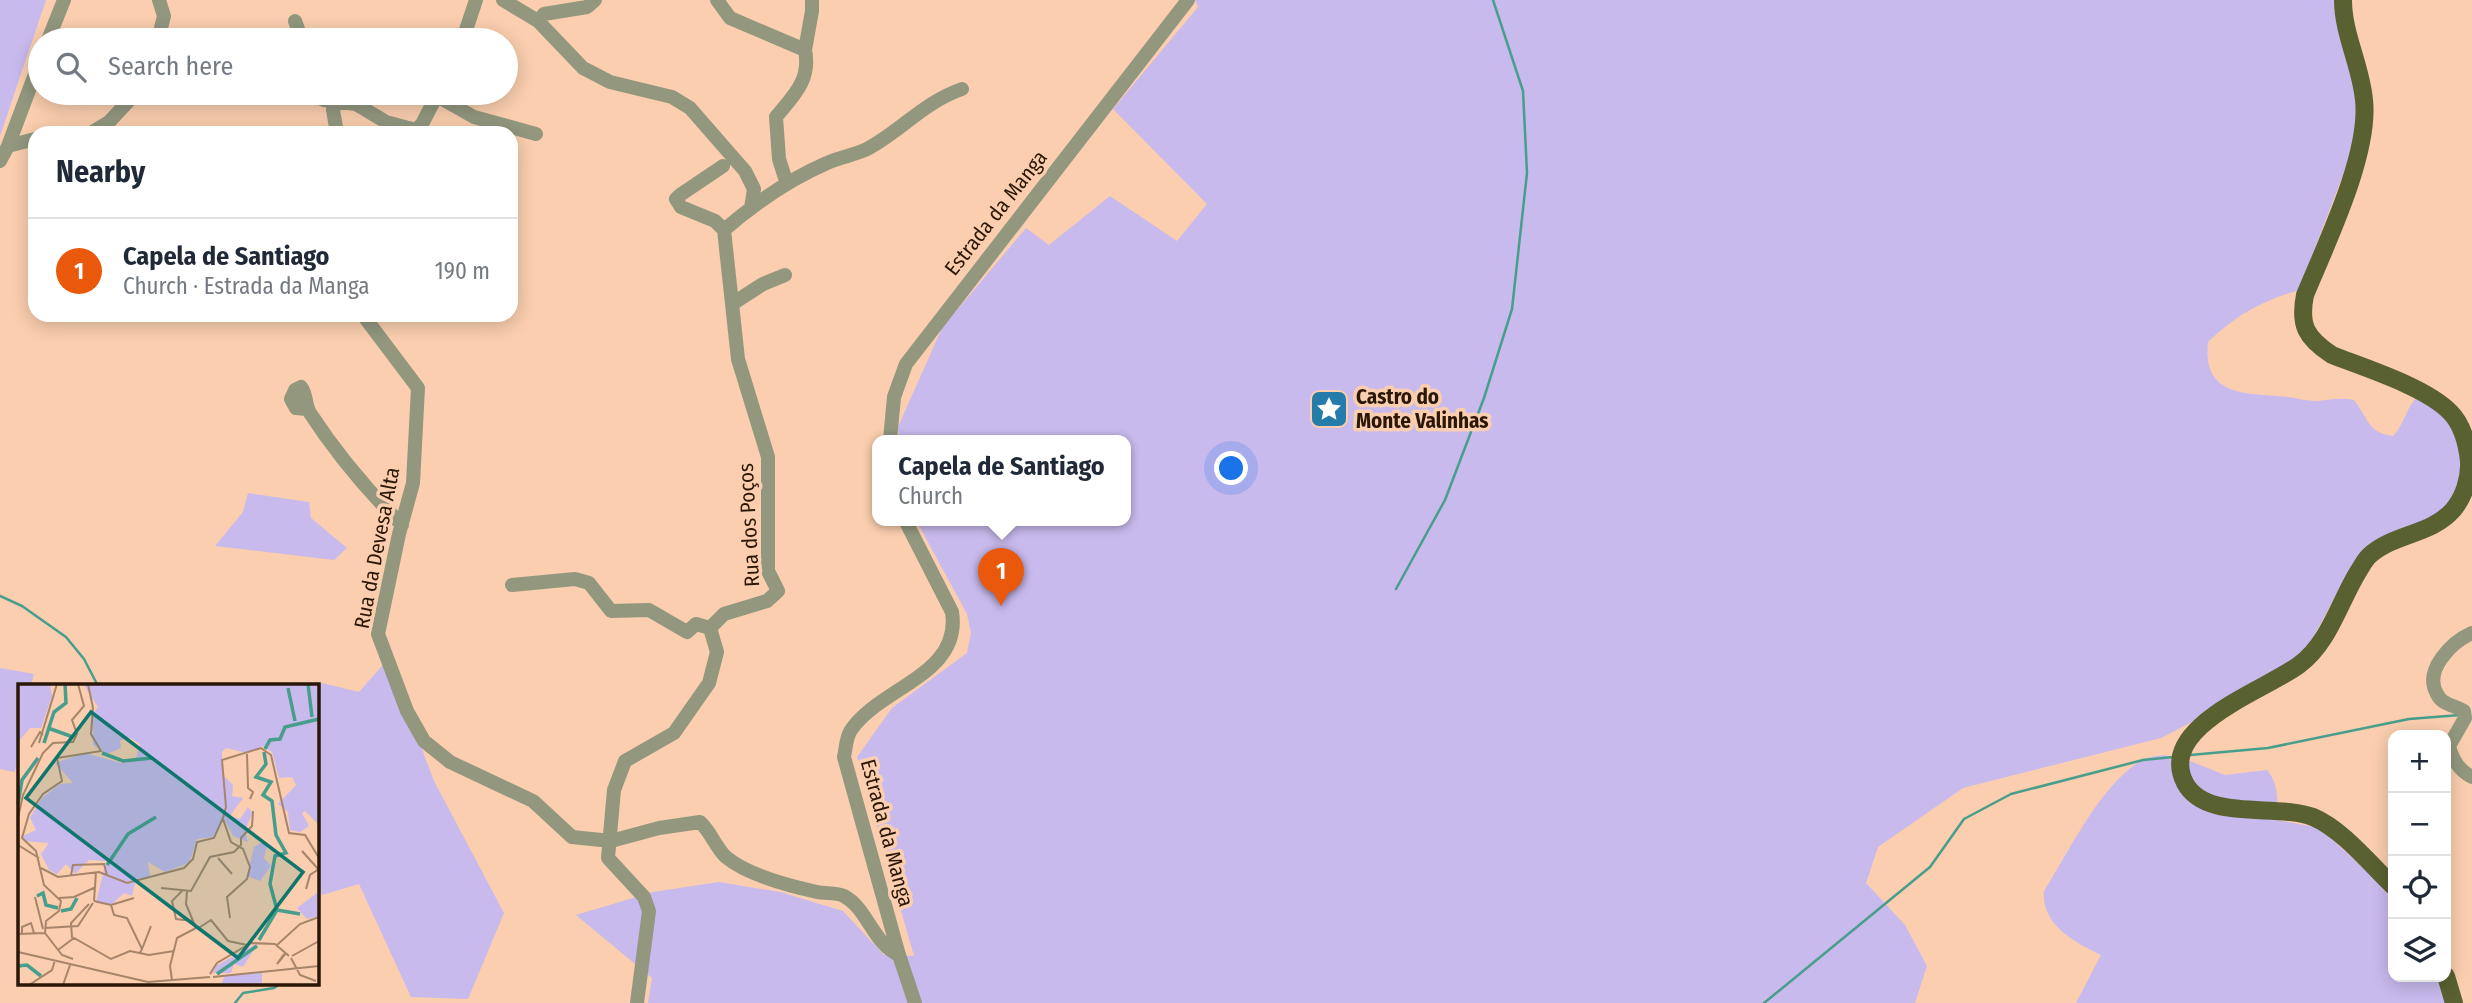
<!DOCTYPE html>
<meta charset="utf-8">
<style>
body{margin:0;font-family:"Fira Sans Condensed",sans-serif;background:#f2f2f3;color:#1f2937}
.controls{position:absolute;right:21px;bottom:21px;display:grid;overflow:hidden;border-radius:14px;box-shadow:0 4px 18px #0003}
.controls button{width:63px;height:63px;display:grid;place-items:center;padding:0;border:0;border-bottom:2px solid #e0e1e3;background:#fff;color:#1f2937;font:35px sans-serif}
.you{position:absolute;left:1232px;top:469px;width:24px;height:24px;margin:-18px;border:5px solid #fff;border-radius:50%;background:#1a73e8;box-shadow:0 0 0 10px #1a73e833}
.badge{display:grid;place-items:center;width:46px;height:46px;border-radius:50%;background:#ea580c;color:#fff;font-size:23px;font-weight:700}
.pin{position:absolute;translate:-50% -58px;filter:drop-shadow(0 2px 4px #0008)}
.pin::after{content:'';position:absolute;top:37px;width:24px;height:21px;background:inherit;clip-path:polygon(0 0,100% 0,50% 100%)}
.popup{position:absolute;left:872px;top:435px;width:259px;height:91px;box-sizing:border-box;display:grid;place-content:center;border-radius:14px;background:#fff;filter:drop-shadow(0 2px 5px #0005);font-size:23px;white-space:nowrap;color:#747a83}
.popup b{font-size:26px;color:#1f2937}
.popup::after{content:'';position:absolute;left:50%;top:100%;margin-left:-14px;border:14px solid transparent;border-top-color:#fff}
.list{margin:0;padding:0;list-style:none}
h2{display:flex;justify-content:space-between;align-items:center;height:91px;margin:0;padding:0 28px;font-size:30px}
h2 small{font-size:23px;font-weight:400;color:#747a83}
.list li{display:grid;grid-template-columns:46px 1fr auto;gap:21px;align-items:center;box-sizing:border-box;height:105px;padding:0 28px;border-top:2px solid #e0e1e3}
.list b{display:block;font-size:26px;white-space:nowrap}
.list p{margin:0;font-size:23px;white-space:nowrap;color:#747a83}
.list em{font-size:23px;font-style:normal;color:#747a83}
.icon{flex:none;width:38px;height:38px;fill:none;stroke:currentColor;stroke-width:2;stroke-linecap:round;stroke-linejoin:round}
.map{position:relative;flex:none;width:2472px;height:1003px;overflow:hidden}
.search{position:absolute;background:#fff;box-shadow:0 4px 18px #0003;left:28px;top:28px;width:490px;height:77px;display:flex;align-items:center;gap:18px;box-sizing:border-box;padding:0 24px;border-radius:38px;color:#747a83;font-size:26px}
.panel{position:absolute;background:#fff;box-shadow:0 4px 18px #0003;left:28px;top:126px;width:490px;height:196px;border-radius:21px}
.map>svg:first-child{display:block}
</style>
<div class="map">
<svg width="2472" height="1003" viewBox="0 0 2472 1003">
<rect width="100%" height="100%" fill="#faceae"/>
<path fill="#c8baed" d="M 0,0 L 46,0 L 0,136 Z
M 1195,0 L 2338,0 L 2355,83 L 2357,138 L 2299,290 C 2262,301 2236,315 2208,342 C 2202,398 2247,393 2288,397 C 2297,398 2306,401 2316,401 C 2329,400 2341,397 2354,400 C 2368,417 2367,433 2393,436 C 2403,426 2406,410 2415,399 L 2425,401 L 2454,425 L 2466,462 L 2453,500 L 2446,509 L 2345,578 L 2305,653 L 2190,723 L 2161,738 L 1963,788 L 1878,847 L 1866,883 L 1905,925 L 1927,966 L 1915,1003 L 648,1003 L 652,978 L 576,915 L 653,892 L 719,882 L 780,892 L 843,911 L 884,955 L 914,956 L 857,757 L 892,708 L 967,653 L 971,633 L 967,614 L 916,520 L 1125,520 L 1125,440 L 899,440 L 898,427 L 942,328 L 1026,228 L 1049,245 L 1110,196 L 1177,241 L 1207,204 L 1113,109 L 1198,7 Z
M 248,493 L 309,502 L 311,518 L 347,548 L 334,560 L 215,546 L 243,512 Z
M 388,659 L 434,781 L 504,913 L 468,999 L 411,997 L 359,884 L 322,895 L 317,882 L 317,686 L 295,686 L 318,682 L 359,692 Z
M 0,668 L 34,674 L 31,686 L 19,686 L 19,750 L 15,772 L 0,769 Z
M 2163,755 L 2185,759 L 2225,775 L 2267,770 C 2279,784 2278,802 2277,820 L 2320,828 L 2376,880 L 2393,901 L 2393,977 L 2438,977 L 2448,1003 L 2076,1003 L 2101,955 C 2075,942 2041,925 2044,891 C 2070,850 2100,785 2142,760 C 2148,757 2157,756 2163,755 Z"/>
<g fill="none" stroke-linecap="round" stroke-linejoin="round">
<path stroke="#479e8c" stroke-width="2.5" d="M 1396,589 L 1445,500 L 1484,398 L 1512,309 L 1527,173 L 1523,91 L 1493,0
M 0,596 L 22,606 L 66,637 L 84,659 L 97,684 L 101,686
M 2190,755 L 2268,748 L 2409,719 L 2460,715
M 235,1003 L 243,993 L 274,988 L 280,984
M 1764,1003 L 1930,867 L 1964,819 L 2011,794 L 2143,760 L 2173,757"/>
<path stroke="#92977e" stroke-width="14" d="M 503,0 L 538,21 L 583,68 L 610,82 L 672,97 L 690,108 L 745,171 L 754,189 L 751,208
M 717,0 L 730,18 L 805,50 C 811,80 794,95 776,117 L 779,159 L 787,184
M 295,21 L 302,40
M 538,21 L 544,14 L 587,7 L 595,0
M 48,40 L 64,0
M 158,40 L 164,16 L 159,0
M 458,40 L 466,30 L 476,0
M 805,50 L 812,11 L 812,0
M 306,93 L 324,100 L 356,104 L 386,122 L 416,130 L 422,124 L 438,93
M 437,96 L 474,117 L 536,134
M 337,100 L 333,110 L 337,133
M 91,133 L 109,122 L 136,93
M 8,146 L 35,139
M 0,161 L 8,146 L 40,61
M 723,166 L 680,195 L 676,199 L 681,207 L 715,221 L 724,230
M 732,304 L 763,284 L 785,275
M 363,315 L 418,388 L 413,483 L 399,534 L 378,634 L 407,711 L 424,741 L 450,762 L 533,801 L 572,837 L 611,841 L 659,828 L 700,822 C 711,832 716,848 726,857 C 747,875 790,886 817,892 C 826,894 836,892 844,896 C 868,909 873,944 899,955
M 307,409 L 296,408 L 291,399 L 295,390 L 301,387 C 307,395 305,405 310,413 C 336,453 368,491 402,525
M 890,440 L 894,397 L 906,364 L 1188,0
M 905,520 L 952,612 C 962,675 880,687 851,730 C 846,737 846,748 844,757 L 899,955 L 915,1003
M 512,585 L 575,579 L 589,583 L 611,611 L 649,610 L 687,632 L 696,624 L 710,628
M 2472,633 C 2452,642 2423,670 2437,694 C 2442,705 2455,705 2464,711 L 2465,718 L 2449,746 C 2452,759 2460,771 2472,777
M 637,1003 L 649,911 L 644,897 L 608,858 L 614,790 L 625,761 L 674,733 L 709,683 L 717,652 L 710,628 L 724,614 L 767,601 L 778,591 L 768,571 L 768,457 L 738,359 L 724,230 C 754,204 790,179 827,163 C 840,157 855,155 867,149 C 901,131 924,102 962,89"/>
<path stroke="#596131" stroke-width="18" d="M 2343,0 C 2343,34 2361,66 2364,100 C 2370,154 2326,244 2305,295 C 2299,325 2306,338 2332,355 C 2365,368 2426,387 2450,412 C 2463,425 2467,443 2469,461 C 2470,478 2464,497 2453,510 C 2431,535 2395,533 2370,555 C 2365,559 2362,566 2358,572 C 2339,603 2329,643 2299,665 C 2266,690 2156,726 2185,783 C 2206,822 2277,803 2313,817 C 2342,829 2371,865 2393,886
M 2446,976 L 2454,1003"/>
</g>
<defs>
<symbol id="sight-square" viewBox="-11 -11 22 22"><rect x="-9" y="-9" width="18" height="18" rx="4" fill="#257cab" stroke="#faceae"/><path d="M0-6L1.8-2.2L6-1.7L2.9 1.2L3.7 5.4L0 3.3L-3.7 5.4L-2.9 1.2L-6-1.7L-1.8-2.2Z" fill="#fff"/></symbol>
</defs>
<g fill-rule="evenodd">
<use href="#sight-square" x="1307" y="387" width="44" height="44"/>
</g>
<g text-anchor="middle" dominant-baseline="central" stroke-width="7" stroke-linejoin="round" paint-order="stroke">
<g font-size="21" fill="#2b1707" stroke="#faceae">
<text transform="translate(996 213) rotate(-52)">Estrada da Manga</text>
<text transform="translate(749 525) rotate(-93)">Rua dos Poços</text>
<text transform="translate(377 548) rotate(-79)">Rua da Devesa Alta</text>
<text transform="translate(887 833) rotate(75)">Estrada da Manga</text>
</g>
<g font-size="21" font-weight="bold" fill="#2b1707" stroke="#faceae" text-anchor="start">
<text x="1356" y="397">Castro do<tspan x="1356" dy="24">Monte Valinhas</tspan></text>
</g>
</g>
<g transform="translate(18 684)">
<rect width="301" height="301" fill="#faceae"/>
<path d="M 0,0 L 32,0 L 34,12 L 23,44 L 12,44 L 0,58 ZM 65,0 L 301,0 L 301,141 L 287,127 L 284,129 L 291,142 L 282,148 L 272,146 L 270,128 L 260,120 L 278,101 L 274,93 L 261,94 L 254,68 L 244,62 L 229,69 L 208,64 L 204,68 L 204,90 L 215,101 L 214,112 L 225,114 L 212,132 L 222,135 L 230,123 L 234,129 L 227,148 L 230,158 L 215,152 L 206,135 L 195,153 L 179,155 L 171,179 L 147,188 L 130,178 L 132,192 L 118,196 L 114,212 L 106,209 L 93,221 L 78,219 L 88,177 L 71,176 L 57,190 L 48,180 L 39,190 L 31,186 L 23,170 L 31,159 L 6,157 L 5,152 L 18,146 L 12,134 L 24,114 L 42,100 L 55,99 L 37,79 L 67,69 L 103,79 L 117,77 L 122,60 L 112,54 L 102,56 L 103,64 L 89,70 L 75,61 L 75,30 L 80,23 ZM 244,158 L 249,162 L 246,174 L 253,182 L 242,197 L 229,192 L 236,163 ZM 301,202 L 301,232 L 289,235 L 279,224 L 299,209 ZM 240,259 L 225,283 L 216,280 L 213,289 L 195,289 L 198,282 ZM 244,289 L 244,301 L 203,301 L 207,291 Z" fill="#c8baed"/>
<path fill="none" stroke="#479e8c" stroke-width="3.5" d="M 290,0 L 294,33M 270,4 L 277,37M 30,44 L 55,53M 26,59 L 36,28 L 48,19 L 47,0M 247,65 L 252,56 L 262,55 L 267,43 L 301,35M 84,69 L 105,77 L 134,74M 0,120 L 4,96 L 20,74M 89,181 L 110,150 L 138,133M 19,212 L 25,209 L 28,221 L 40,224M 259,226 L 282,230M 43,227 L 53,225 L 59,214M 241,256 L 259,226 L 252,200 L 257,172 L 268,169 L 258,151 L 254,117 L 245,111 L 253,98 L 238,93 L 248,80 L 246,68M 0,282 L 9,281 L 23,292M 199,290 L 239,262"/>
<path fill="none" stroke="#a7856b" stroke-width="2" d="M 21,59 L 39,0M 13,63 L 22,48 L 25,51M 229,70 L 230,104 L 235,108 L 232,115M 0,134 L 5,111 L 25,69 L 35,59 L 55,58 L 59,50 L 54,36 L 66,22 L 60,0M 205,135 L 213,158 L 225,165 L 232,183 L 229,195 L 209,213 L 212,234M 0,161 L 21,174M 284,167 L 301,186M 200,174 L 214,190M 23,184 L 40,193 L 81,188 L 109,199 L 166,184 L 175,175 L 179,158 L 196,154 L 205,134 L 208,123 L 204,76 L 243,64 L 253,71 L 271,149 L 287,151 L 301,174M 53,191 L 55,181 L 86,180 L 89,191M 143,204 L 173,207 L 192,173 L 216,168 L 223,161 L 223,154 L 234,142 L 235,127M 288,205 L 292,191 L 301,185M 164,207 L 154,217 L 158,235 L 175,237M 17,213 L 25,245M 41,214 L 56,213 L 78,203M 76,217 L 93,221 L 116,214M 76,217 L 78,188M 93,221 L 96,231 L 109,234 L 124,265 L 122,269M 27,244 L 60,242 L 75,219M 179,245 L 193,236 L 210,257 L 229,261M 0,250 L 27,249M 4,251 L 4,243 L 13,239 L 16,249M 54,254 L 53,239 L 71,220M 259,261 L 282,240 L 301,233M 124,265 L 133,242M 40,266 L 56,254 L 93,275 L 112,267 L 131,271 L 156,267M 0,268 L 130,298 L 192,293M 266,270 L 259,280 L 268,269M 274,272 L 301,257M 273,274 L 282,291 L 298,297M 55,275 L 44,271 L 27,249 L 28,237 L 41,227 L 43,217 L 26,201 L 18,167 L 4,154 L 11,130 L 25,110 L 44,97 L 39,74 L 83,67 L 73,50 L 75,24 L 70,0M 192,290 L 199,279 L 233,259 L 257,260 L 271,272M 195,293 L 301,282M 154,296 L 152,282 L 159,254 L 178,244 L 168,220 L 169,207M 11,301 L 34,286 L 37,276M 45,301 L 52,281"/>
<path fill="#0f766e" fill-opacity="0.15" stroke="#0f766e" stroke-width="3.5" d="M 73,28 L 285,188 L 220,274 L 8,114 Z"/>
<rect width="301" height="301" fill="none" stroke="#2b1707" stroke-width="3.5"/>
</g>
</svg>
<div class="controls">
<button>+</button>
<button>−</button>
<button><svg class="icon" aria-label="locate" viewBox="0 0 24 24"><circle cx="12" cy="12" r="6"/><path d="M12 2v4M12 18v4M2 12h4M18 12h4"/></svg></button>
<button><svg class="icon" aria-label="layers" viewBox="0 0 24 24"><path d="M12 4l9 5-9 5-9-5zM3 14l9 5 9-5"/></svg></button>
</div>
<div class="you"></div>
<div class="pin badge" style="left:1001px;top:606px">1</div>
<div class="popup"><b>Capela de Santiago</b>Church</div>
<div class="search"><svg class="icon" aria-label="search" viewBox="0 0 24 24"><circle cx="10" cy="10" r="6"/><path d="M15 15l6 6"/></svg>Search here</div>
<section class="panel">
<h2>Nearby<small></small></h2>
<ul class="list">
<li><span class="badge">1</span><div><b>Capela de Santiago</b><p>Church · Estrada da Manga</p></div><em>190 m</em></li>
</ul>
</section>
</div>
